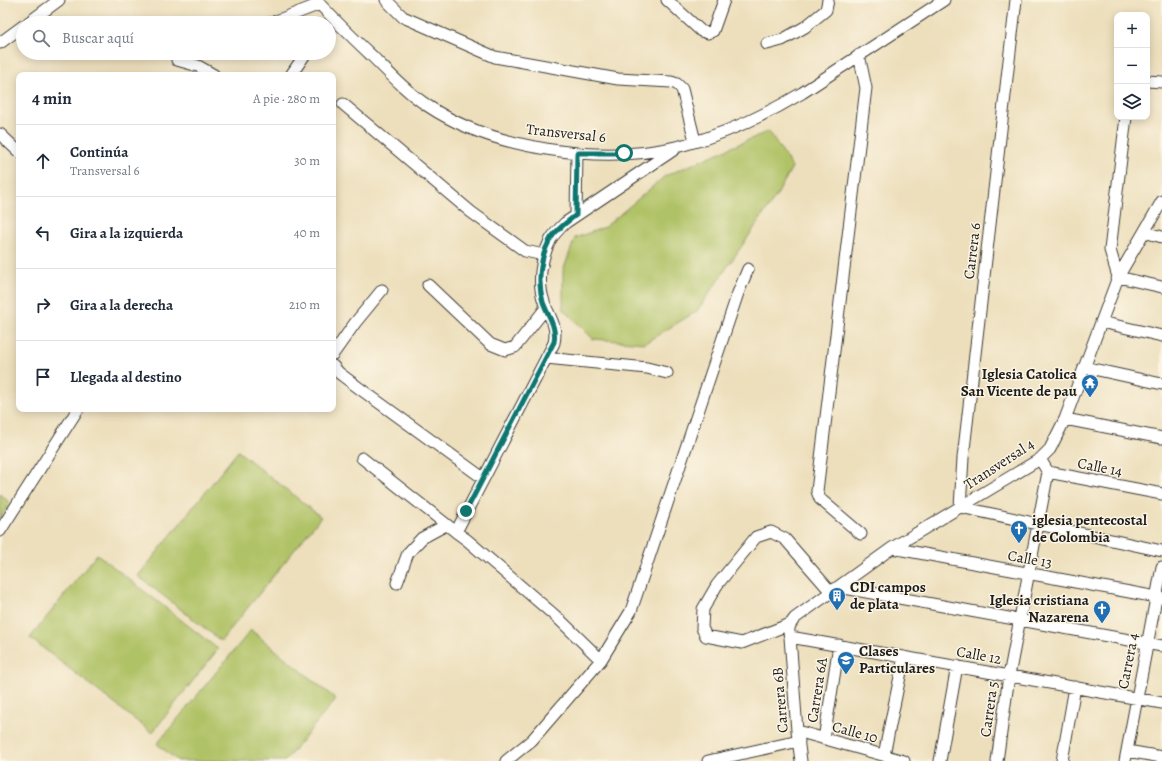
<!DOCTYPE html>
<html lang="es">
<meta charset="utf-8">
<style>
body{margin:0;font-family:Alegreya,serif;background:#f6f6f7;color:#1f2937}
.controls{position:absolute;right:12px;top:12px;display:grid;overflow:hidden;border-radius:8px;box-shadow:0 2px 10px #0003}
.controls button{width:36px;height:36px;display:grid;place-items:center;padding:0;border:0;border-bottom:1px solid #e0e1e3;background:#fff;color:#1f2937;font:20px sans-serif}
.stop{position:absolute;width:12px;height:12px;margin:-9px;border:3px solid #0f766e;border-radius:50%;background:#fff}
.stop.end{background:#0f766e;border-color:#fff;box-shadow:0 1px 4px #0008}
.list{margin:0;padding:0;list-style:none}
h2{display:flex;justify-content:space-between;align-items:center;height:52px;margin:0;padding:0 16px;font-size:17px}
h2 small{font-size:13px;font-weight:400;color:#747a83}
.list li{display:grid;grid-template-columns:26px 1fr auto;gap:12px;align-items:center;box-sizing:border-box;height:72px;padding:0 16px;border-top:1px solid #e0e1e3}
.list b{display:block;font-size:15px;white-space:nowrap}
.list p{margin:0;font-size:13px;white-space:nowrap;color:#747a83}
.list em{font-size:13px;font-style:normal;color:#747a83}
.icon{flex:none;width:22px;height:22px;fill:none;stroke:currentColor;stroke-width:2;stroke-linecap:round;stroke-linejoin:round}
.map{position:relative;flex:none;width:1162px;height:761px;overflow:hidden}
.search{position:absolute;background:#fff;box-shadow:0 2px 10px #0003;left:16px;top:16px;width:320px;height:44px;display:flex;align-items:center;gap:10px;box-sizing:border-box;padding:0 14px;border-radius:22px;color:#747a83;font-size:15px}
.panel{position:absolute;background:#fff;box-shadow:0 2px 10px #0003;left:16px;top:72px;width:320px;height:340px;border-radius:8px}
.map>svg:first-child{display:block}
</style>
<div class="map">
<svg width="1162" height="761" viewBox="0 0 1162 761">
<rect width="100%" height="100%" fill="#fcf5e5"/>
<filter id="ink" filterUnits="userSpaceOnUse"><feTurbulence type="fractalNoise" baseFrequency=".025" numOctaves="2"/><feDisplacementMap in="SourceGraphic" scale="8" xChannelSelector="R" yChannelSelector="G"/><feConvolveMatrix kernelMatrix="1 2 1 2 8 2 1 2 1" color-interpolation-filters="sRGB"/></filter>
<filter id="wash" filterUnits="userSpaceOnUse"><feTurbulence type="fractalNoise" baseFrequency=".012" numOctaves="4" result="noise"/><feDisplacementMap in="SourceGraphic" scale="16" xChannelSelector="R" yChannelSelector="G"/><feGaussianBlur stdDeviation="0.9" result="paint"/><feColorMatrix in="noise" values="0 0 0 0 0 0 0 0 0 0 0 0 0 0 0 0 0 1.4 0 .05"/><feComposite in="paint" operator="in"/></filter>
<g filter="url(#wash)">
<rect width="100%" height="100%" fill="#eddfbc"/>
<path fill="#b0c266" stroke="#666f41" d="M 769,131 L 792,167 L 777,195 L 697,311 L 645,343 L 593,339 L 563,309 L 563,271 L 575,238 L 605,227 L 665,176 Z
M 238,451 L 321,517 L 221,641 L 138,576 Z
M 0,494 L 10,503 L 0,519 Z
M 97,554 L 218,649 L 152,733 L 30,638 Z
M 251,630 L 336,699 L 285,761 L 178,761 L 157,744 Z"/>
</g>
<g filter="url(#ink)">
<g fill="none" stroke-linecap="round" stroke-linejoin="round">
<defs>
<path id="minor" d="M 316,0 C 334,20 353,38 372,56 C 390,74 407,92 428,106 C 494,150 603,165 680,146 C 723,135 764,116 802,93 L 944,0
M 386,0 L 403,17 L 495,57 L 618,79 L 671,82 L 677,84 L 682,89 L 695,141
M 667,0 L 701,31 L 708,33 L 713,31 L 724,0
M 28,23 L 59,0
M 271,23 L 320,4
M 0,43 L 23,26
M 767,44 L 782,40 L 805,27 L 826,10 L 828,0
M 859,55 L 866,88 L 817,491 L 820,499 L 861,534
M 177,60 L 198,66 L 214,75
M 291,75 L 306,53
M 1147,81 L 1162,82
M 343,104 L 471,212 L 525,251 L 544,255
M 0,134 L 19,152
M 576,215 L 577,153
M 1144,232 L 1162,237
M 1118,277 L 1110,250 L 1126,117
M 1118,277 L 1162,287
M 428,285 L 490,344 L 505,350 L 515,347 L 546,308
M 1101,322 L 1162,336
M 333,354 L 355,323 L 382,290
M 546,358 L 647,368 L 667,373
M 333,366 L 339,373 L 359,388 L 483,478
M 1084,367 L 1162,384
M 1065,419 L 1162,438
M 362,458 L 456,532
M 1040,459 L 1048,472 L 1162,494
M 960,507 L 963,458 L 1016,0
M 960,507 L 1162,551
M 0,531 L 78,409
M 892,548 L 1162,598
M 397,583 L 408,553 L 422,538 L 446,525
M 839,587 L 1162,646
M 790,624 L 742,643 L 706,636 L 702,628 L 703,609 L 717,585 L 756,537 L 771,532 L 785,539 L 831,592
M 790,637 L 1162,703
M 601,660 L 560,620 L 467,540 L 456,532 L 554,343 C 558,326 549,317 544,302 C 537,282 541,258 551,239 C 554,234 560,228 565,223 L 675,149
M 797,731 L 904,761
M 824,739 L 839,645
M 1127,751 L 1162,757
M 884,755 L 904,657
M 506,761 L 532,740 L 601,660 L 631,611 L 738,293 L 748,269
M 708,761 L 799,741
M 801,761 L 797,731 L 790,637 C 787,628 790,624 795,618 L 892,548 L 1040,459 L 1050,449 L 1065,419 L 1118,277 L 1162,201
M 940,761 L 957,666
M 997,761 L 1009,676 L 1048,472
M 1062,761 L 1075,687
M 1125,761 L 1162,567"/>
</defs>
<use href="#minor" stroke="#3b3934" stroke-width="13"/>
<use href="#minor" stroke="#fff" stroke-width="11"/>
</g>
</g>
<g fill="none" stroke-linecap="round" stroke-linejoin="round" filter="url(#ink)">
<path stroke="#0f766e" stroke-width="5" d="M 466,511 L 554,342 C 557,327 548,316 543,302 C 537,282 540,256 551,238 C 557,229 567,222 576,215 L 577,153 L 624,153"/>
</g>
<defs>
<symbol id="temple-pin" viewBox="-11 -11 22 30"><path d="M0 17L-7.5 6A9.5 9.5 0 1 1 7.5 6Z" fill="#1f6fb2" stroke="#fcf5e5"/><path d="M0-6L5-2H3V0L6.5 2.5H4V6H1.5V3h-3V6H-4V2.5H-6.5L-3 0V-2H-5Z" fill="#fff"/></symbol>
<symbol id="church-pin" viewBox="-11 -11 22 30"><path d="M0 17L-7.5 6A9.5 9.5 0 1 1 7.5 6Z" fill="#1f6fb2" stroke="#fcf5e5"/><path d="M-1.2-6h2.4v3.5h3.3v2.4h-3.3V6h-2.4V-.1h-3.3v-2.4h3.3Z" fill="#fff"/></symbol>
<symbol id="building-pin" viewBox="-11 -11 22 30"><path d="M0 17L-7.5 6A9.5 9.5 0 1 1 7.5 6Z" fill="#1f6fb2" stroke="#fcf5e5"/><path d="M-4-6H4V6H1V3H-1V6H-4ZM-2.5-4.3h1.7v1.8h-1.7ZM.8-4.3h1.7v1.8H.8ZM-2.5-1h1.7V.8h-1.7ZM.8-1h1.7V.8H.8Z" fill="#fff"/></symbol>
<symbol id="school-pin" viewBox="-11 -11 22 30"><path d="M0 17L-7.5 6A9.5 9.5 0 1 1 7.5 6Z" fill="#1f6fb2" stroke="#fcf5e5"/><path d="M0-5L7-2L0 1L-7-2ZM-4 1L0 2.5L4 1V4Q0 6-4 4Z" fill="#fff"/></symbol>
</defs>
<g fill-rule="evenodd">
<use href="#temple-pin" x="1080" y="373" width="20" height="27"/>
<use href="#church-pin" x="1009" y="519" width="20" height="27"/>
<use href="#building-pin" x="827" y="586" width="20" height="27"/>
<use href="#church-pin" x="1092" y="599" width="20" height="27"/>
<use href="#school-pin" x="836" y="650" width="20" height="27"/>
</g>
<g text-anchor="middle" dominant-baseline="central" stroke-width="3" stroke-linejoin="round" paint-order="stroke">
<g font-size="15" fill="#1c1c1c" stroke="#fcf5e5">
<text transform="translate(566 133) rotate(6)">Transversal 6</text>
<text transform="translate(972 251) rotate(-83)">Carrera 6</text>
<text transform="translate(999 464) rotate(-33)">Transversal 4</text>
<text transform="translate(1100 467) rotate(11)">Calle 14</text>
<text transform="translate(1030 559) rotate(10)">Calle 13</text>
<text transform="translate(979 655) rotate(10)">Calle 12</text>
<text transform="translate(1128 661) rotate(-79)">Carrera 4</text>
<text transform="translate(817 690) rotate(-81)">Carrera 6A</text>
<text transform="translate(780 700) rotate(-95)">Carrera 6B</text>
<text transform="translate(989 709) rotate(-82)">Carrera 5</text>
<text transform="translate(855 732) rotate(15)">Calle 10</text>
</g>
<g font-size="15" font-weight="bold" fill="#1c1c1c" stroke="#fcf5e5" text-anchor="start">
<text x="1077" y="374" text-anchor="end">Iglesia Catolica<tspan x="1077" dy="17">San Vicente de pau</tspan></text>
<text x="1032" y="520">iglesia pentecostal<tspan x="1032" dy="17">de Colombia</tspan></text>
<text x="850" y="587">CDI campos<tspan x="850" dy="17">de plata</tspan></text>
<text x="1089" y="600" text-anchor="end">Iglesia cristiana<tspan x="1089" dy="17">Nazarena</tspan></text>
<text x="859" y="651">Clases<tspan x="859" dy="17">Particulares</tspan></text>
</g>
</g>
</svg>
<div class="controls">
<button>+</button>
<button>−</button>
<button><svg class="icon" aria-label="layers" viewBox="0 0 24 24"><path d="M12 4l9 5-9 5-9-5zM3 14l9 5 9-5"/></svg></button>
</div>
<div class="stop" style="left:624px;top:153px"></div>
<div class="stop end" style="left:466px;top:511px"></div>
<div class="search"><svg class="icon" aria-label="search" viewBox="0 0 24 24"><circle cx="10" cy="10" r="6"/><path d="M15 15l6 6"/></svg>Buscar aquí</div>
<section class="panel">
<h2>4 min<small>A pie · 280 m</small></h2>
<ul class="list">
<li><svg class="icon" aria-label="ahead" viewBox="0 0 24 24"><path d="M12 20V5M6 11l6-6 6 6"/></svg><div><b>Continúa</b><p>Transversal 6</p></div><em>30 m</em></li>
<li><svg class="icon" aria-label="left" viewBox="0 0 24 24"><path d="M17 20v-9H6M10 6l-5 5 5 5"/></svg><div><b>Gira a la izquierda</b></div><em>40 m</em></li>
<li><svg class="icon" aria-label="right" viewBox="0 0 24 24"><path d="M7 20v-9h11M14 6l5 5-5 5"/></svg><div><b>Gira a la derecha</b></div><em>210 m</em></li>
<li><svg class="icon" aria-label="arrive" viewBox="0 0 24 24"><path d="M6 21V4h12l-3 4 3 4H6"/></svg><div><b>Llegada al destino</b></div></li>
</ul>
</section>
</div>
